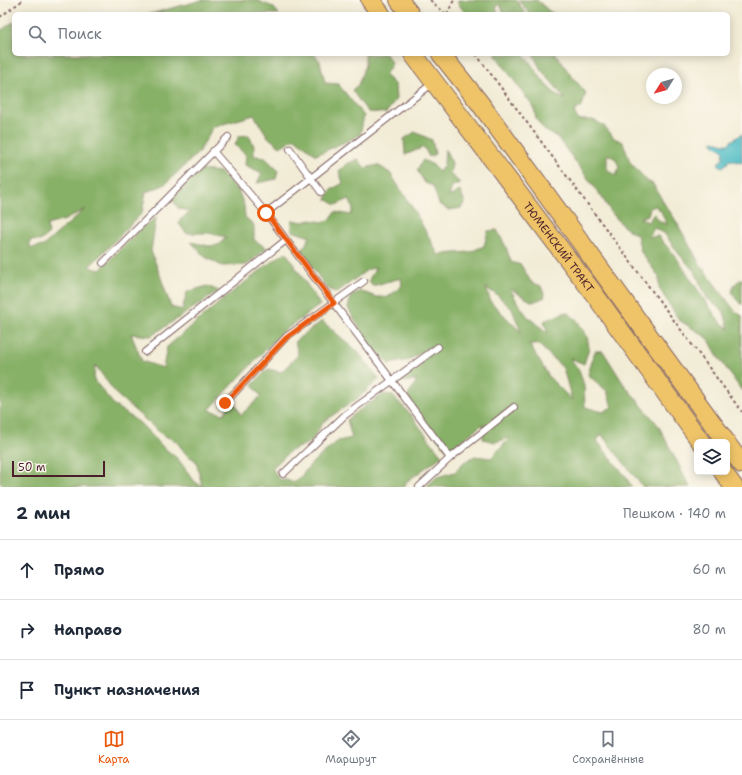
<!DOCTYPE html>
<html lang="ru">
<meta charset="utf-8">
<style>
body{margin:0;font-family:"Shantell Sans",sans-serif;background:#f6f6f7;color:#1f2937}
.controls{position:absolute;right:12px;bottom:12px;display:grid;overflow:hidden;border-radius:6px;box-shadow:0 2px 10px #0003}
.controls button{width:36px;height:36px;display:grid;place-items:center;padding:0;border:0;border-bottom:1px solid #e0e1e3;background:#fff;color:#1f2937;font:20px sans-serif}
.compass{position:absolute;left:646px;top:68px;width:36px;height:36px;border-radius:50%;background:#fff;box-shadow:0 2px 10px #0003;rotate:233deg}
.scale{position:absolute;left:12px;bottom:10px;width:93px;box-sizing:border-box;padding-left:4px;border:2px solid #4a1f2b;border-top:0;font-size:11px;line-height:14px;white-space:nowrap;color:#4a1f2b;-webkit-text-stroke:3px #fbf7ec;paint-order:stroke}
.stop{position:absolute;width:12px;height:12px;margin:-9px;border:3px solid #ea580c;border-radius:50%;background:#fff}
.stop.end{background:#ea580c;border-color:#fff;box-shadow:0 1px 4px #0008}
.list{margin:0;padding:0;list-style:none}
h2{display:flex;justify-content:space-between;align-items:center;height:52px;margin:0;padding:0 16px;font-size:17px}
h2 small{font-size:13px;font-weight:400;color:#747a83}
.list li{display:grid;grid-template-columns:26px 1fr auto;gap:12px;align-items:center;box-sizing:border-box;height:60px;padding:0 16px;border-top:1px solid #e0e1e3}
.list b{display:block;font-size:15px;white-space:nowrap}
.list em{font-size:13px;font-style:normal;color:#747a83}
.icon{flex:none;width:22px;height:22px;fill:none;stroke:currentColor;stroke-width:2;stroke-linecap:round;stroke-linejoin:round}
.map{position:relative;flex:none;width:742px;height:487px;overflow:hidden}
.search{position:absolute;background:#fff;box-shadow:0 2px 10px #0003;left:12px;right:12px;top:12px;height:44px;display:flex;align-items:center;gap:10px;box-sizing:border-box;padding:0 14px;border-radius:6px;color:#747a83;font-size:15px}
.sheet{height:232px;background:#fff}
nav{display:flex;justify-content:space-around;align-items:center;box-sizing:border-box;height:56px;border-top:1px solid #e0e1e3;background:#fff;font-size:11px;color:#747a83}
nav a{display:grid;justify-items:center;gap:2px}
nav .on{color:#ea580c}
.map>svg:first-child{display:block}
</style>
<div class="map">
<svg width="742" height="487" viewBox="0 0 742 487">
<rect width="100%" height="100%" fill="#fbf7ec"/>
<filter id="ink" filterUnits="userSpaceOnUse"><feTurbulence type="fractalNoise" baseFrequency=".025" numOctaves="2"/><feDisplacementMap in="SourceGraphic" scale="8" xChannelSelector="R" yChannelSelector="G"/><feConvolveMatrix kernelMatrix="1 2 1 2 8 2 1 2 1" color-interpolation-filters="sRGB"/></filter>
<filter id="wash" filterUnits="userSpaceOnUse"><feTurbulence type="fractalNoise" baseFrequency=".012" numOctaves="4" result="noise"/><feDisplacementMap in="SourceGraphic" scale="16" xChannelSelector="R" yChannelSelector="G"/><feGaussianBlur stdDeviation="0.9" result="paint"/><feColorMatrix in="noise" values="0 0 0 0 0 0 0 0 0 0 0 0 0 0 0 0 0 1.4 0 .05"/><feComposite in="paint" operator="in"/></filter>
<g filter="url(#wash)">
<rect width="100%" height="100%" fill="#f2ecd6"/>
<path fill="#88b168" stroke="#69684a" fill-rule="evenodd" d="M 202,0 L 256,0 L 273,7 L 279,14 L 150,14 Z
M 459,0 L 516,0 L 526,14 L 504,14 L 500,4 L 496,6 L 498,14 L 466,14 L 457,2 Z
M 518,0 L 537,0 L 549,11 L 555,14 L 530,14 Z
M 13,22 L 14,23 L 14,54 L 314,54 L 320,61 L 325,83 L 338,84 L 364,116 L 360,135 L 316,155 L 295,138 L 280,147 L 268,137 L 254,115 L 213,127 L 199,152 L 164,185 L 146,192 L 142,213 L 89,267 L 100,270 L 141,228 L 156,218 L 151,251 L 161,278 L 171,307 L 182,310 L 187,292 L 207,286 L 219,291 L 151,336 L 131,334 L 142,361 L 163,368 L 167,347 L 226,297 L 270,263 L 286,252 L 320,305 L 281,333 L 209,410 L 224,414 L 233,400 L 241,415 L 261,396 L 252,385 L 268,369 L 281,372 L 298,355 L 295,341 L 322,321 L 358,352 L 379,379 L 358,398 L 323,422 L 311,442 L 290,451 L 272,468 L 279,479 L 296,482 L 314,461 L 338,441 L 352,438 L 347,420 L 355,413 L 384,394 L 392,395 L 410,414 L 442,456 L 406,482 L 405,487 L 5,487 L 0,483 L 0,31 ZM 85,209 L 43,246 L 30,248 L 30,240 L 40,241 L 49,234 L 47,225 L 65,220 ZM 95,365 L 117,395 L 163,435 L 176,441 L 186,454 L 196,461 L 202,486 L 195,482 L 178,459 L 163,447 L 140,423 L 115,406 L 94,380 Z
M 365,54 L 386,54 L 392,64 L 385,75 L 395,85 L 396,99 L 386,113 L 368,112 L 360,102 L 352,90 L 358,85 L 365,65 Z
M 495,54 L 523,54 C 537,69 546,92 565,99 L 555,86 L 541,70 L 533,54 L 556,54 L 570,74 L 586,93 L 582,106 L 574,112 L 578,120 L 593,120 L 603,125 L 614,138 L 623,142 L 630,162 L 647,181 L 653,184 L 665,205 L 673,216 L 701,266 L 735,311 L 742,316 L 742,391 L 719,358 L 708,338 L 679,320 L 659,288 L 659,277 L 641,252 L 637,235 L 624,227 L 611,212 L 601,196 L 557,137 L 544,130 L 536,119 L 534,108 ZM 607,154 L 616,159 L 619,167 L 616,176 L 607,169 ZM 655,206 L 661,211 L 667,225 L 659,221 L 654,214 L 648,222 L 640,218 L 648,215 L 650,208 ZM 654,228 L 664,233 L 679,254 L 695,272 L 707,298 L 724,312 L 729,329 L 718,320 L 676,257 L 658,236 L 649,237 Z
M 415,132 L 432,140 L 435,154 L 429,157 L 424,147 L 405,155 L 404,139 Z
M 249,135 L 254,146 L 254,156 L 264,157 L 278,170 L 276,179 L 257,183 L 262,173 L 245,165 L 246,155 L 235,145 L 239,136 Z
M 445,149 L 452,163 L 450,174 L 460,183 L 452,186 L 449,197 L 460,191 L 465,202 L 461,208 L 449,210 L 439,204 L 433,186 L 425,183 L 417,170 L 423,160 L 433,165 L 439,172 L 444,165 Z
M 358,159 L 365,168 L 378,165 L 390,173 L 414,210 L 439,256 L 441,254 L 470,252 L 484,246 L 488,231 L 497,230 L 506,247 L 511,262 L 521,265 L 531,282 L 541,286 L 545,297 L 533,302 L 522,296 L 510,288 L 517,302 L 528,317 L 548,333 L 544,321 L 566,312 L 576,319 L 587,336 L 589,348 L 584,364 L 570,358 L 579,370 L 584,385 L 585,407 L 603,412 L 612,407 L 607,391 L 588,375 L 595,351 L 603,351 L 623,383 L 658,425 L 690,487 L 643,487 L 601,434 L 597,441 L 626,477 L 632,487 L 426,487 L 437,477 L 455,472 L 464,462 L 475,456 L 491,458 L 510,438 L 495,442 L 483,439 L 483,424 L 456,445 L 446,449 L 411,405 L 408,396 L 417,380 L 401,382 L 409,374 L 418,369 L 431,346 L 409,360 L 389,364 L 373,349 L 360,329 L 348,308 L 351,296 L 360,291 L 376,297 L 388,297 L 402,286 L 401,278 L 372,286 L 369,280 L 376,267 L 367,270 L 336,293 L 327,288 L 301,252 L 310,237 L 292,231 L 292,220 L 303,222 L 311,220 L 323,222 L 330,220 L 335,212 L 351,215 L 353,208 L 349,199 L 336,205 L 326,199 L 331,190 L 343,183 L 339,171 L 345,165 ZM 486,288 L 496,294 L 512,309 L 521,332 L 491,302 ZM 529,344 L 538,344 L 563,368 L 572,400 L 550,378 Z
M 202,170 L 220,172 L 238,190 L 244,205 L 245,217 L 254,225 L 254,240 L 267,248 L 247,265 L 222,266 L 205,257 L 191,242 L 209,246 L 219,245 L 226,237 L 209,233 L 186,233 L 178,222 L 190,212 L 178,208 L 172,198 Z
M 742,278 L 742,305 L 737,300 L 732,292 L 734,285 Z"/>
<path fill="#4dbcc4" stroke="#4c6e78" d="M 742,134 L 742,163 L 730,160 C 727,162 726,166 722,167 L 718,164 L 719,162 L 723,159 L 723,155 L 724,153 L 722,149 L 717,147 L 713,143 L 713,141 L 725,144 L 729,144 L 731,141 Z"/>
</g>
<g filter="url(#ink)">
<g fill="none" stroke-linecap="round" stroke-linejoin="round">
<defs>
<path id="lane" d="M 290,149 L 321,192
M 213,151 L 266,213 L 450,458
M 266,213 L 433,83
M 103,263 L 228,137
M 145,352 L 286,240
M 225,403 L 286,337 L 364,281
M 283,474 L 345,415 L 438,347
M 419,487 L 450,458 L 514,407"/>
<g id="primary">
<path d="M 370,0 L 381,14"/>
<path d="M 399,0 L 410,14"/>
<path id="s1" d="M 413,54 L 592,291 L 701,442"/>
<path d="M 441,54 L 479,102 L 726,442"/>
<path d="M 727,444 L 742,464"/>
<path d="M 723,472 L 734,487"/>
</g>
</defs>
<use href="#lane" stroke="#856767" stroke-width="8"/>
<use href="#primary" stroke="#856767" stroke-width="20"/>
<path stroke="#856767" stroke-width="2" stroke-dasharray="3 3" stroke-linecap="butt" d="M 430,0 L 446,14
M 447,14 L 454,0
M 0,17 L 23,0
M 476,54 L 742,412"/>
<use href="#lane" stroke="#fff" stroke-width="6"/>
<use href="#primary" stroke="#efc469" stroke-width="18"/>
</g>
</g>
<g fill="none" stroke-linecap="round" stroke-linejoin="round" filter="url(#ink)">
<path stroke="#ea580c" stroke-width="5" d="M 225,403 L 286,338 L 334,303 L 266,213"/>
</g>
<g text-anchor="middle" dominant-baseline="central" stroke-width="3" stroke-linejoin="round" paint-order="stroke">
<g font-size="11" fill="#4a1f2b" stroke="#fbf7ec">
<text stroke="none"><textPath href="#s1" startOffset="242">ТЮМЕНСКИЙ ТРАКТ</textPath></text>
</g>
</g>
</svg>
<div class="controls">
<button><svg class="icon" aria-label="layers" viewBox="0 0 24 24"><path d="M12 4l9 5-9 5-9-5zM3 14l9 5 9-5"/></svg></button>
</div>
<svg class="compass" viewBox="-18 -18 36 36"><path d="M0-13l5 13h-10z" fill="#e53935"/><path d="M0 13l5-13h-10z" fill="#747a83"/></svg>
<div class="scale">50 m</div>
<div class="stop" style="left:266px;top:213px"></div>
<div class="stop end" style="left:225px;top:403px"></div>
<div class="search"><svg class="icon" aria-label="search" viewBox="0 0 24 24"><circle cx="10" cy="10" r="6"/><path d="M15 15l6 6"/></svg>Поиск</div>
</div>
<section class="sheet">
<h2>2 мин<small>Пешком · 140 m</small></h2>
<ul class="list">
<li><svg class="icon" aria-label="ahead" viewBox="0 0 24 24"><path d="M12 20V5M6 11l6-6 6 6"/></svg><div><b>Прямо</b></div><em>60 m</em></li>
<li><svg class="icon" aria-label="right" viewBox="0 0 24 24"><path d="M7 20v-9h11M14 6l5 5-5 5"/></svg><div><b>Направо</b></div><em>80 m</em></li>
<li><svg class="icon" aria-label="arrive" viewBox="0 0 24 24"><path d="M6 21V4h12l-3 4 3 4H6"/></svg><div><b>Пункт назначения</b></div></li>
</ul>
</section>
<nav>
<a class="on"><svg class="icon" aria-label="map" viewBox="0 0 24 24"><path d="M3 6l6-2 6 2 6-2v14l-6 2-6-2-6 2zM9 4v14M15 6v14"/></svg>Карта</a>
<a><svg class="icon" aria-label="directions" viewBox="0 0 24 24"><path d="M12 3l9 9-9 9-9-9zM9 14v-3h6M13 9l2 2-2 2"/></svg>Маршрут</a>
<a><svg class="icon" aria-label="saved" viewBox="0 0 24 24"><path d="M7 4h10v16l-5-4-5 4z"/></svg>Сохранённые</a>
</nav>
